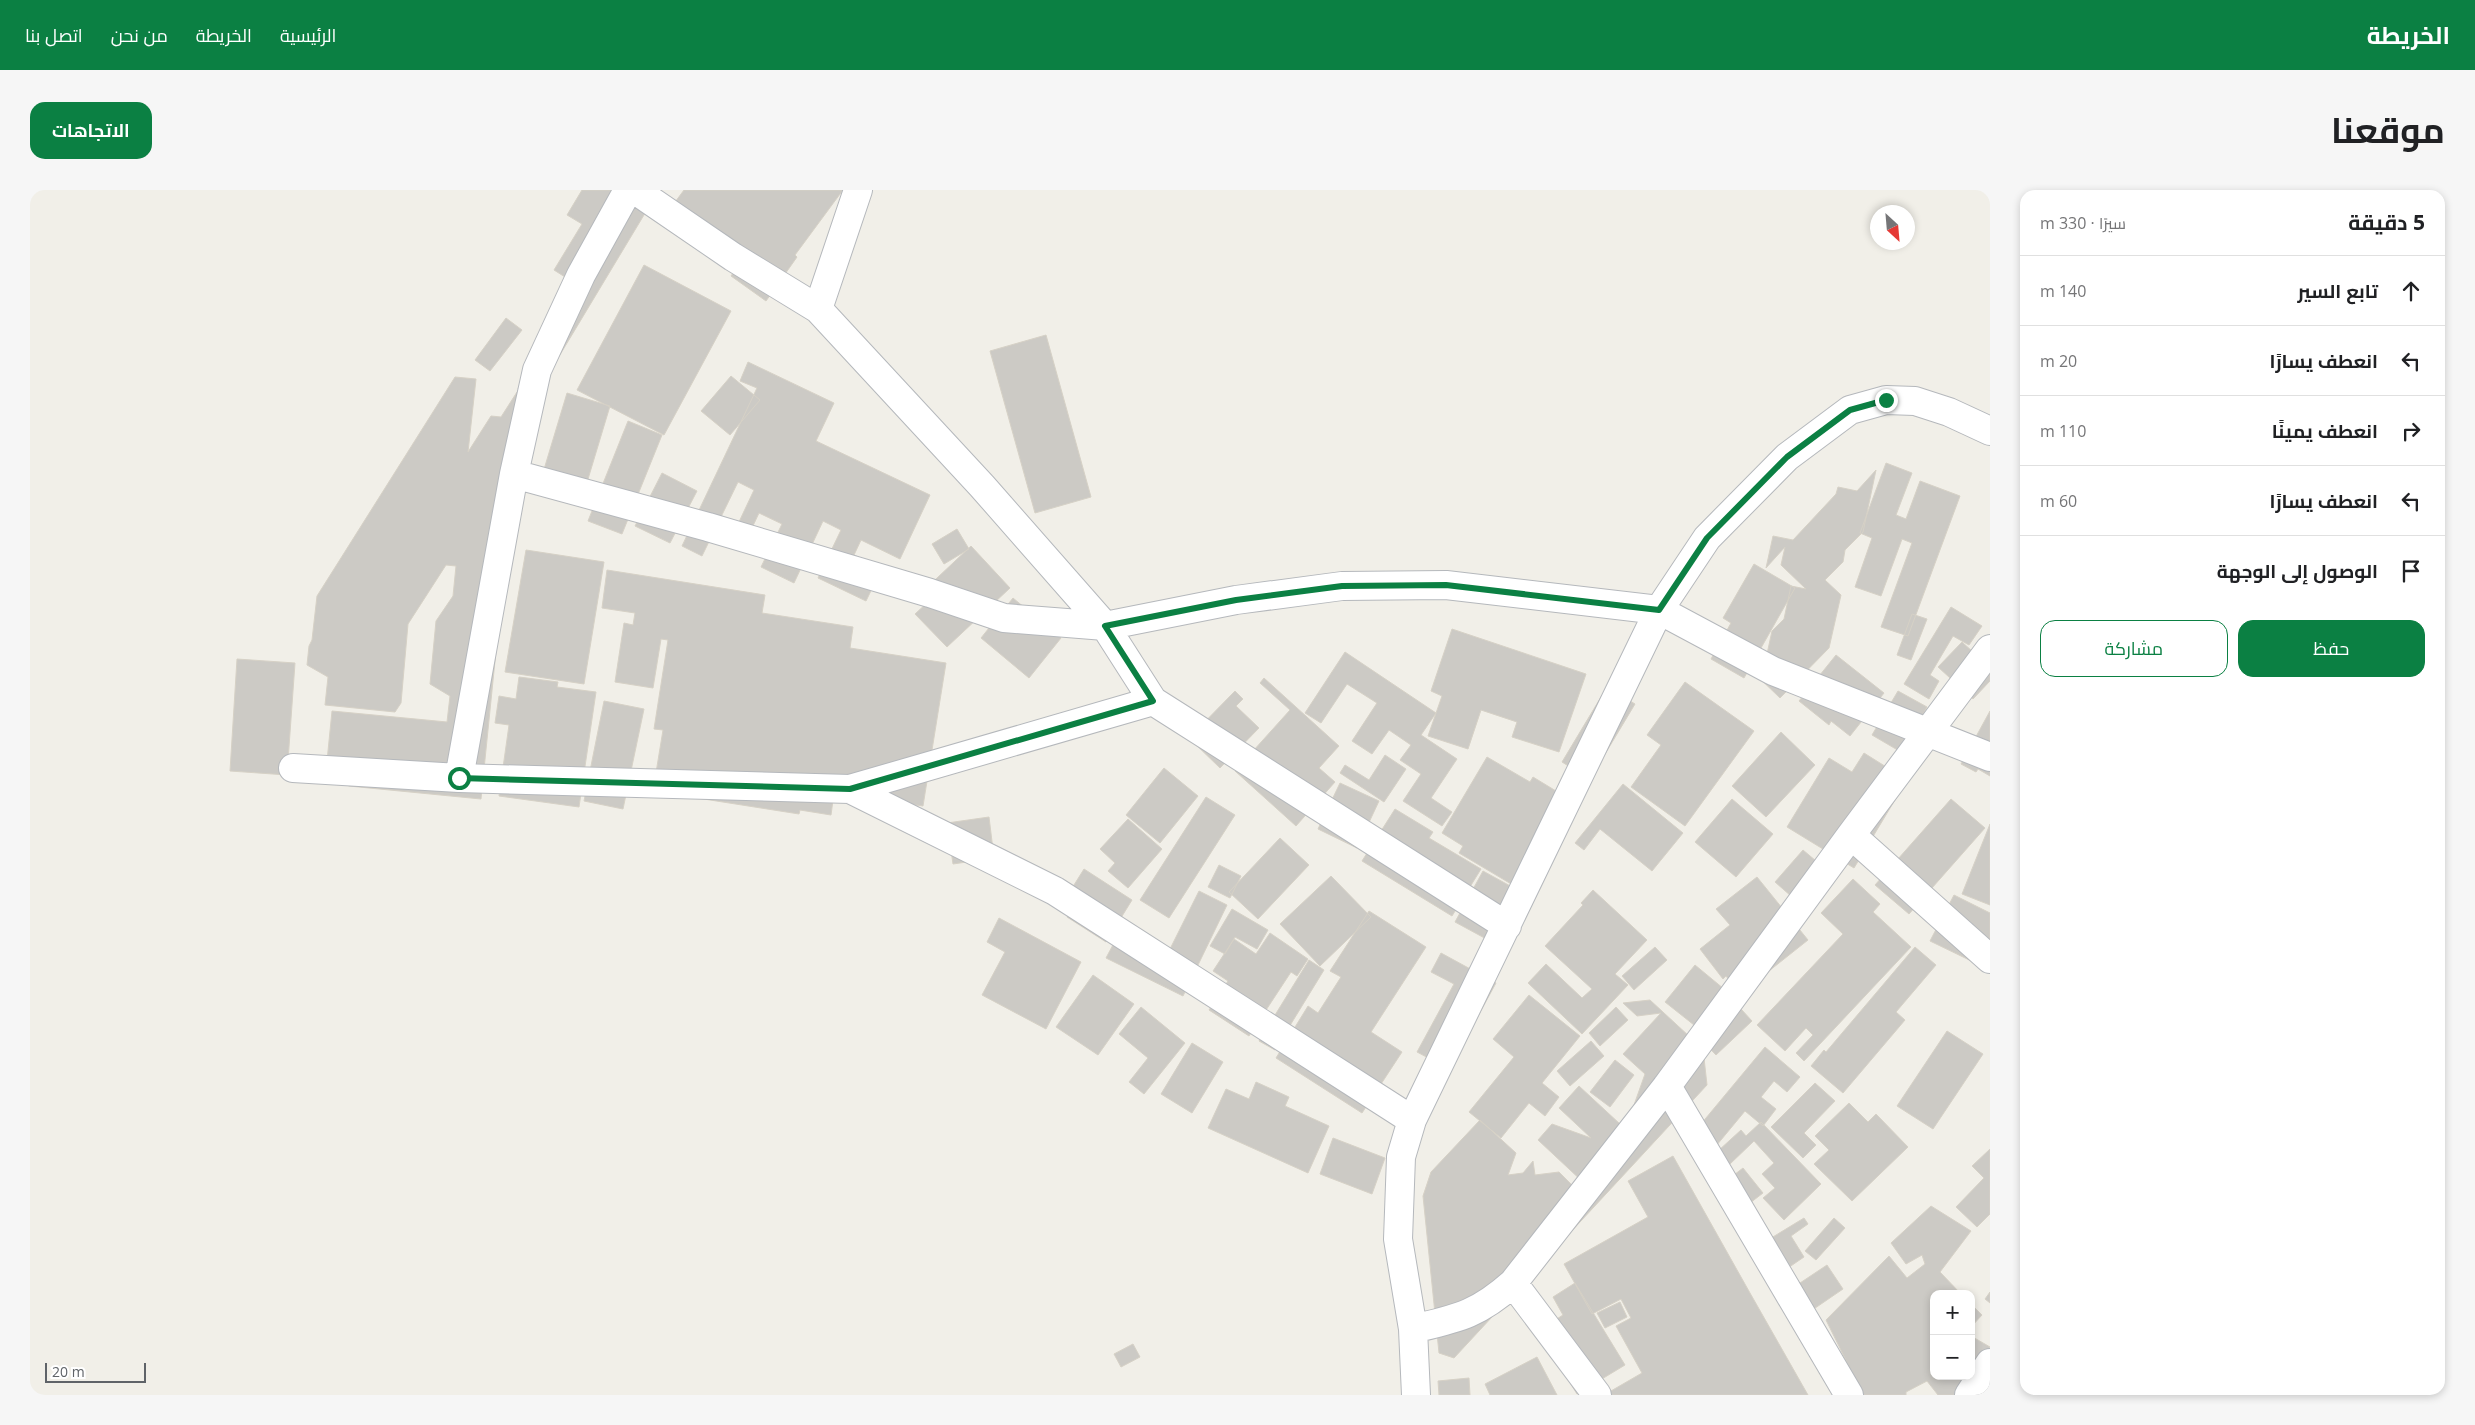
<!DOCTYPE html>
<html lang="ar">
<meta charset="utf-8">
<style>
body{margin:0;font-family:"Open Sans",Cairo,sans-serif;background:#f6f6f6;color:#202124;direction:rtl}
.controls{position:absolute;right:15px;bottom:15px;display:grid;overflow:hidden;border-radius:10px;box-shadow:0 2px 8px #0003}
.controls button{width:45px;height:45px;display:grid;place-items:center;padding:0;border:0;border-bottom:1px solid #e0e0e0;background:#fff;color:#202124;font:25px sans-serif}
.compass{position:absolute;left:1840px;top:15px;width:45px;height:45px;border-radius:50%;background:#fff;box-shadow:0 2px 8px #0003;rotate:154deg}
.scale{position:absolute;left:15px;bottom:12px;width:101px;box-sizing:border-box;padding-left:5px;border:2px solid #5f6368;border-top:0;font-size:14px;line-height:18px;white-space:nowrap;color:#5f6368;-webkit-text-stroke:4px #fff;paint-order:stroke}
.stop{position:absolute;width:15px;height:15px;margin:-11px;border:4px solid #0b8043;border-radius:50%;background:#fff}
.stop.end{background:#0b8043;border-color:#fff;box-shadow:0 1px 5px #0008}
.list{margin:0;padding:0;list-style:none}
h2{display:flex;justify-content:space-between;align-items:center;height:65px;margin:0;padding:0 20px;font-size:21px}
h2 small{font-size:16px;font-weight:400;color:#757577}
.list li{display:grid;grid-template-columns:32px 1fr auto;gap:15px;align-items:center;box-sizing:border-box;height:70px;padding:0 20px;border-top:1px solid #e0e0e0}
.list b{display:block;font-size:19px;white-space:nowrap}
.list em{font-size:16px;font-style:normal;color:#757577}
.actions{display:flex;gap:10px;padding:15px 20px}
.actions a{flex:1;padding:11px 0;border:1px solid #0b8043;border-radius:15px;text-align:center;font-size:18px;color:#0b8043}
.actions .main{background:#0b8043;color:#fff}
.icon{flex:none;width:28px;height:28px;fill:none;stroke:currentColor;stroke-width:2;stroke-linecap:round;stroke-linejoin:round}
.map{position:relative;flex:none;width:1960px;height:1205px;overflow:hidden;direction:ltr;border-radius:15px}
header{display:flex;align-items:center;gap:30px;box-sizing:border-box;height:70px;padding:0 25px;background:#0b8043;color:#fff}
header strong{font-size:24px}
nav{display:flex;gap:28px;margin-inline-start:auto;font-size:18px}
.intro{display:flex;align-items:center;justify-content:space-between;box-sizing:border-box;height:120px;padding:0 30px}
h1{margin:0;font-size:35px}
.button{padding:12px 22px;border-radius:15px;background:#0b8043;color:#fff;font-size:18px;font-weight:700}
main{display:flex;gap:30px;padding:0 30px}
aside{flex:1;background:#fff;border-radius:15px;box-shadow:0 2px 8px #0003}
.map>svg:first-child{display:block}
</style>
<header>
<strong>الخريطة</strong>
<nav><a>الرئيسية</a><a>الخريطة</a><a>من نحن</a><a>اتصل بنا</a></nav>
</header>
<div class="intro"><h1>موقعنا</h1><a class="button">الاتجاهات</a></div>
<main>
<aside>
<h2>5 دقيقة<small>سيرًا · 330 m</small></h2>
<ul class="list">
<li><svg class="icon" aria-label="ahead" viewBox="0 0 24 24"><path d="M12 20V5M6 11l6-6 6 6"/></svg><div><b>تابع السير</b></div><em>140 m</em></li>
<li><svg class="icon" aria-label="left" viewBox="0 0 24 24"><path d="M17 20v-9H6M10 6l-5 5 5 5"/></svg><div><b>انعطف يسارًا</b></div><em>20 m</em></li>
<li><svg class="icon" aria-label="right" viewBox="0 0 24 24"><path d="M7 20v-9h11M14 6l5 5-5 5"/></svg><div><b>انعطف يمينًا</b></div><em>110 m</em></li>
<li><svg class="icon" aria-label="left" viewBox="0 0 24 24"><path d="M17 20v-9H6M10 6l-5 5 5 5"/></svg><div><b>انعطف يسارًا</b></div><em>60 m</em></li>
<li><svg class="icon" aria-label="arrive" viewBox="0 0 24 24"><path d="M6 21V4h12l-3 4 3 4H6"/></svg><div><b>الوصول إلى الوجهة</b></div></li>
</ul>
<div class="actions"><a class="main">حفظ</a><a>مشاركة</a></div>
</aside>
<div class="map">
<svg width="1960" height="1205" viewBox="0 0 1960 1205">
<rect width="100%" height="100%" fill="#f1efe8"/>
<path fill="#cccac5" stroke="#d6d1c6" d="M 552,0 L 629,0 L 504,208 L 488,199 L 546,94 L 524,80 L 552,34 L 537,25 Z
M 654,0 L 813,0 L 765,65 L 767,67 L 736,111 L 701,86 L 703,83 L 631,31 Z
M 614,75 L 701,121 L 634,245 L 547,200 Z
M 476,128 L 492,140 L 460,181 L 445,170 Z
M 1016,145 L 1061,307 L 1005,323 L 960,161 Z
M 718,172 L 804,213 L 786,251 L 900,305 L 870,369 L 831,350 L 824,365 L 852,378 L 836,411 L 788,388 L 811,340 L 793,331 L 764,393 L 731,377 L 752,334 L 729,323 L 713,357 L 700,351 L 724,300 L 708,292 L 672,366 L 652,356 L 727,198 L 710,191 Z
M 701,186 L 730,210 L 700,245 L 671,221 Z
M 425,187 L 446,189 L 438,262 L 461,226 L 471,227 L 487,202 L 492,205 L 451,609 L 319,596 L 296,581 L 302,521 L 417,532 L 420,506 L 400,494 L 406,431 L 423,406 L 426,376 L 416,375 L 378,434 L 371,513 L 365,522 L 295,515 L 298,487 L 277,475 L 279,456 L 282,450 L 287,406 Z
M 537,203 L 580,216 L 552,309 L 509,296 Z
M 598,231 L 632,245 L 592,344 L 558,331 Z
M 1856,273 L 1882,283 L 1866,325 L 1876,329 L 1890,291 L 1930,306 L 1878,446 L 1851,437 L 1882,353 L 1872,349 L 1851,406 L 1825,397 L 1842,348 L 1830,343 Z
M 1846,280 L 1833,342 L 1815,360 L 1813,372 L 1795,390 L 1811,405 L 1799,458 L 1750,508 L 1722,481 L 1737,464 L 1742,441 L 1754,429 L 1761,396 L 1776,399 L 1751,375 L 1755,357 L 1736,378 L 1743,346 L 1763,350 L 1806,304 L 1808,297 L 1827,301 Z
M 632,283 L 667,301 L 640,353 L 605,336 Z
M 927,339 L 939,359 L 914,374 L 902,354 Z
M 941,356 L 980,398 L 917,457 L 885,424 L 898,412 L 890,404 Z
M 496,360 L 574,372 L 554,494 L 475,482 Z
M 1724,374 L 1765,398 L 1714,488 L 1681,469 L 1701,433 L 1693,428 Z
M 577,380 L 735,405 L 732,423 L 823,437 L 820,458 L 916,473 L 893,616 L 804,603 L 801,625 L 770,620 L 769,624 L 623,601 L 633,540 L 624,539 L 638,450 L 631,449 L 623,498 L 585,492 L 594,433 L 603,435 L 605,423 L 572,418 Z
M 983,408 L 1031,448 L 999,488 L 951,448 Z
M 1921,417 L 1952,436 L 1939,455 L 1923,446 L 1900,485 L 1909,491 L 1899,509 L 1874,494 Z
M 1882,424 L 1897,429 L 1881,470 L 1867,465 Z
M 1422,439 L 1556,484 L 1529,562 L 1482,547 L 1487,532 L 1451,520 L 1438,559 L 1398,546 L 1412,506 L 1401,501 Z
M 1960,444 L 1960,491 L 1943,509 L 1908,477 L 1932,452 L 1943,462 Z
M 1315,462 L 1406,523 L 1391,545 L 1427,569 L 1401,608 L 1422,622 L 1412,636 L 1373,611 L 1391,584 L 1370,570 L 1381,555 L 1359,540 L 1342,564 L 1322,551 L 1347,513 L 1317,494 L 1291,533 L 1275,523 Z
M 1806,465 L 1854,503 L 1820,546 L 1801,531 L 1799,535 L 1769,511 Z
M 207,469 L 265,473 L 257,585 L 200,581 Z
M 489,487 L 528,492 L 527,497 L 566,502 L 549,617 L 469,606 L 479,535 L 465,533 L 469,506 L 486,509 Z
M 1234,488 L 1309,556 L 1289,578 L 1305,592 L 1266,636 L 1205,581 L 1260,520 L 1230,493 Z
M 1655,492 L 1724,541 L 1655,636 L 1601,597 L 1631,555 L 1617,545 Z
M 1577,497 L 1605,514 L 1493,701 L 1429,663 L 1433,656 L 1412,643 L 1457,567 L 1500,592 L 1503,587 L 1526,601 L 1540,577 L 1532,572 Z
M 1205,501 L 1213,509 L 1206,516 L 1229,538 L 1190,578 L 1159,548 Z
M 1868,501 L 1897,517 L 1871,562 L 1842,545 Z
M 574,511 L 614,519 L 593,619 L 554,611 Z
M 1960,521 L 1960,586 L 1948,579 L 1946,582 L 1931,574 Z
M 1751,542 L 1785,575 L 1736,627 L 1702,596 Z
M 1834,563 L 1877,590 L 1824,678 L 1757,637 L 1799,568 L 1822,582 Z
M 1355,565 L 1376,579 L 1354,612 L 1310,583 L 1315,575 L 1339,590 Z
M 1134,578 L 1168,606 L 1130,653 L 1096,625 Z
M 1310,593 L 1349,611 L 1327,658 L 1288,639 Z
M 1593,594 L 1653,643 L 1622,681 L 1570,639 L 1554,660 L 1545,653 Z
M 1176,607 L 1205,625 L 1139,728 L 1110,710 Z
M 1702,609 L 1743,644 L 1706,687 L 1665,652 Z
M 1921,609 L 1955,638 L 1879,724 L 1845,695 Z
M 1365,619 L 1403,642 L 1399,648 L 1451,679 L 1422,726 L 1332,671 Z
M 959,627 L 964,668 L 923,674 L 917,633 Z
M 1098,629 L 1132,659 L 1098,698 L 1078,681 L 1085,673 L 1070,659 Z
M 1960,634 L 1960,715 L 1932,704 Z
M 1250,648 L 1279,675 L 1228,729 L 1199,702 Z
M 1773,660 L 1805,687 L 1777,720 L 1745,692 Z
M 1189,675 L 1211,686 L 1200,708 L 1178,697 Z
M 1054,679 L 1102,710 L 1076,752 L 1037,727 L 1049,709 L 1039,703 Z
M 1453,681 L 1502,708 L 1473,758 L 1425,732 Z
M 1301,686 L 1341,727 L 1290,776 L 1250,734 Z
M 1727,687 L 1778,750 L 1710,804 L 1696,786 L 1693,789 L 1670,759 L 1700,735 L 1686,719 Z
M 1823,689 L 1850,714 L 1843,722 L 1881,757 L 1774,871 L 1766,863 L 1783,845 L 1776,838 L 1755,861 L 1727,835 L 1813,744 L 1791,723 Z
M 1563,700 L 1617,750 L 1585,784 L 1598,795 L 1552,844 L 1498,793 L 1516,774 L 1552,808 L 1562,799 L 1515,756 L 1553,715 L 1551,713 Z
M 1169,701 L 1197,715 L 1153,806 L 1076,768 L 1093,736 L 1140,759 Z
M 1924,705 L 1960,723 L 1960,780 L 1900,751 Z
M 1202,719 L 1238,740 L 1227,759 L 1205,747 L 1195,764 L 1180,756 Z
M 1339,721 L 1396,757 L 1341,842 L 1372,862 L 1332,923 L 1246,868 L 1278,816 L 1288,823 L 1311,787 L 1300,781 Z
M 969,728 L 1051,772 L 1016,839 L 952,805 L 975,762 L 957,752 Z
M 1240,743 L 1278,769 L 1267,786 L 1261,782 L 1219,846 L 1179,820 L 1198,791 L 1183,781 L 1204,749 L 1226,764 Z
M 1625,757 L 1637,770 L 1604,800 L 1592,786 Z
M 1885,757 L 1906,775 L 1866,822 L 1875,830 L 1813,903 L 1781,876 L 1794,860 L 1796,862 Z
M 1411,763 L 1466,793 L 1397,920 L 1406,872 L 1387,862 L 1424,794 L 1401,782 Z
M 1279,770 L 1294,780 L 1245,860 L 1229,851 Z
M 1665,775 L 1694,799 L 1664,835 L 1635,812 Z
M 1063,785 L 1104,814 L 1068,865 L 1026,837 Z
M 1499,805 L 1550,846 L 1512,893 L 1529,907 L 1515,926 L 1499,913 L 1471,948 L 1439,922 L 1484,867 L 1463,849 Z
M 1701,808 L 1722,831 L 1686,865 L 1665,843 Z
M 1620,810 L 1673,859 L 1677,895 L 1424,1168 L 1409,1163 L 1393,1006 L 1401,982 L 1450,930 L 1486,963 L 1478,985 L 1493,983 L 1503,971 L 1505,985 L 1529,982 L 1542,995 L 1554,993 L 1508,950 L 1522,934 L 1561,948 L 1529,918 L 1549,896 L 1590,934 L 1599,925 L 1625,934 L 1604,915 L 1615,884 L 1593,864 L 1631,823 L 1607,826 L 1593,813 Z
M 1111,817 L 1155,853 L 1114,904 L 1099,892 L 1118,868 L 1089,844 Z
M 1586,817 L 1598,830 L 1570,856 L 1559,843 Z
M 1917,841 L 1953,864 L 1903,939 L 1867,916 Z
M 1561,851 L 1574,866 L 1540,896 L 1527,881 Z
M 1162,853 L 1193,872 L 1162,923 L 1131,904 Z
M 1735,857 L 1770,887 L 1757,902 L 1744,891 L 1731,907 L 1746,919 L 1733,936 L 1715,921 L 1686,956 L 1666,940 Z
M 1585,870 L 1604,885 L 1580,917 L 1560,902 Z
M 1226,892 L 1259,907 L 1255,916 L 1299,936 L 1278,983 L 1178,938 L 1196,899 L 1219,909 Z
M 1785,893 L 1805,911 L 1774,943 L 1786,955 L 1773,968 L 1741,937 Z
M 1819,913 L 1838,932 L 1846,924 L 1878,957 L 1822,1011 L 1784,974 L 1799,960 L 1785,946 Z
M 1731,932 L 1791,994 L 1754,1030 L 1733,1008 L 1745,998 L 1732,984 L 1744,973 L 1724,951 L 1700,974 L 1688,961 L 1711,940 L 1716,946 Z
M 1303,948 L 1355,968 L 1342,1004 L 1290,984 Z
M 1960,959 L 1960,1024 L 1947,1037 L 1926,1017 L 1954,988 L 1942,976 Z
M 1643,966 L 1720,1103 L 1778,1205 L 1574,1205 L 1612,1183 L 1586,1136 L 1601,1128 L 1591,1109 L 1562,1124 L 1534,1074 L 1618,1027 L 1598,991 Z
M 1713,978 L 1733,1003 L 1720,1013 L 1700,988 Z
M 1901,1016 L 1941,1041 L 1910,1082 L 1931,1104 L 1904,1104 L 1904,1186 L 1940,1186 L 1926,1205 L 1908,1205 L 1897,1191 L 1876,1202 L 1876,1205 L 1833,1205 L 1796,1130 L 1859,1066 L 1877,1088 L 1895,1074 L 1892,1065 L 1876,1074 L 1861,1053 Z
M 1774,1028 L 1778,1034 L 1761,1046 L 1774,1067 L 1752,1082 L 1733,1053 Z
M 1804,1028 L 1815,1038 L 1786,1070 L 1775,1061 Z
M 1797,1075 L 1813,1099 L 1775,1125 L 1758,1101 Z
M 1545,1093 L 1595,1175 L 1547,1204 L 1508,1141 L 1533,1125 L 1523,1107 Z
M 1960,1102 L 1960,1113 L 1955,1109 Z
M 1590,1112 L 1597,1127 L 1575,1138 L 1567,1123 Z
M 1941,1114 L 1952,1125 L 1941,1137 Z
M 1941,1146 L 1960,1157 L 1941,1185 Z
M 1103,1154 L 1110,1167 L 1091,1177 L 1084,1164 Z
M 1507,1167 L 1527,1205 L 1460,1205 L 1455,1194 Z
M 1439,1188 L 1440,1205 L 1409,1205 L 1408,1191 Z"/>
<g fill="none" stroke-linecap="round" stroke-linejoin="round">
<defs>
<path id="minor" d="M 605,0 L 703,67 L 788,119 L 952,296 L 1075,436 L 1123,511 L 1477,736
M 788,119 L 828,0
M 484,284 L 678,337 L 900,403 L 974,428 L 1075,436 L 1206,410 L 1312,396 L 1416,395 L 1629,420 L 1743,481 L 1960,567
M 263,578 L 429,588 L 820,599 L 1025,701 L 1382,930
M 429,588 L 484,284 L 507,180 L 551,85 L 598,0
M 820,599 L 1123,511
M 1821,645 L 1960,769
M 1637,896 L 1819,1205
M 1483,1093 L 1567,1205
M 1383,1139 C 1428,1128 1447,1125 1483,1093 L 1637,896 L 1821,645 L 1960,459
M 1386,1205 L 1383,1139 L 1368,1049 L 1371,967 L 1382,930 L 1629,420 L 1677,348 L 1757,267 L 1820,220 L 1856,210 L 1885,211 L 1919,222 L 1960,241
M 1939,1205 L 1960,1173"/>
</defs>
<use href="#minor" stroke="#b5b8bc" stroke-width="30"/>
<use href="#minor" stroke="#fff" stroke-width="28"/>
</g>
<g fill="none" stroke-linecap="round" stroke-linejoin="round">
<path stroke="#0b8043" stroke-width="6" d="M 429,588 L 820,599 L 1123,511 L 1075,436 L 1206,410 L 1312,396 L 1416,395 L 1629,420 L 1677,348 L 1757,267 L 1820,220 L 1856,210"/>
</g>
</svg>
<div class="controls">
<button>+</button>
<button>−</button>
</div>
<svg class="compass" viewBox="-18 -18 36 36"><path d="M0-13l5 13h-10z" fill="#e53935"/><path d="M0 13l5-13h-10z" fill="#757577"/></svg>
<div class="scale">20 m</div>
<div class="stop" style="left:429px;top:588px"></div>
<div class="stop end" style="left:1856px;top:210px"></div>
</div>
</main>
